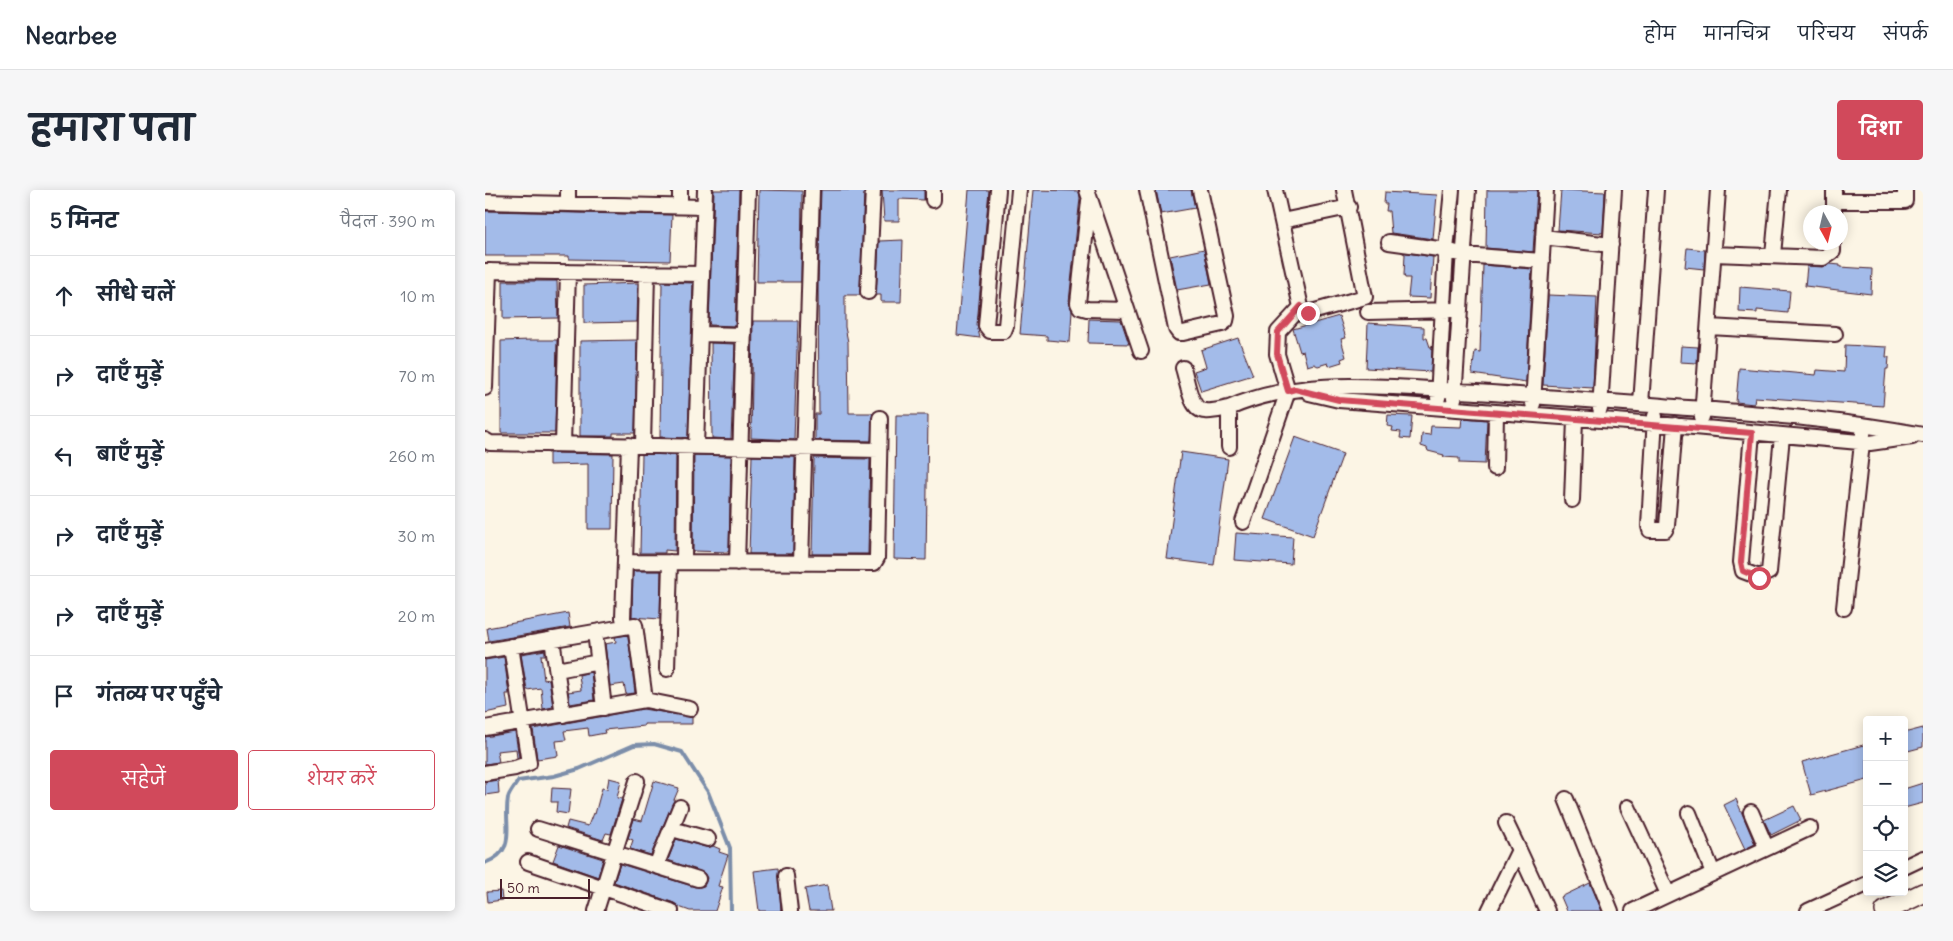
<!DOCTYPE html>
<html lang="hi">
<meta charset="utf-8">
<style>
body{margin:0;font-family:Delius,"Playpen Sans Deva",sans-serif;background:#f6f6f7;color:#1f2937}
.controls{position:absolute;right:15px;bottom:15px;display:grid;overflow:hidden;border-radius:5px;box-shadow:0 2px 12px #0003}
.controls button{width:45px;height:45px;display:grid;place-items:center;padding:0;border:0;border-bottom:1px solid #e0e1e3;background:#fff;color:#1f2937;font:25px sans-serif}
.compass{position:absolute;left:1318px;top:15px;width:45px;height:45px;border-radius:50%;background:#fff;box-shadow:0 2px 12px #0003;rotate:172deg}
.scale{position:absolute;left:15px;bottom:12px;width:90px;box-sizing:border-box;padding-left:5px;border:2px solid #4a1f2b;border-top:0;font-size:14px;line-height:18px;white-space:nowrap;color:#4a1f2b;-webkit-text-stroke:4px #fcf5e5;paint-order:stroke}
.stop{position:absolute;width:15px;height:15px;margin:-11px;border:4px solid #d1495b;border-radius:50%;background:#fff}
.stop.end{background:#d1495b;border-color:#fff;box-shadow:0 1px 5px #0008}
.list{margin:0;padding:0;list-style:none}
h2{display:flex;justify-content:space-between;align-items:center;height:65px;margin:0;padding:0 20px;font-size:21px}
h2 small{font-size:16px;font-weight:400;color:#747a83}
.list li{display:grid;grid-template-columns:32px 1fr auto;gap:15px;align-items:center;box-sizing:border-box;height:80px;padding:0 20px;border-top:1px solid #e0e1e3}
.list b{display:block;font-size:19px;white-space:nowrap}
.list em{font-size:16px;font-style:normal;color:#747a83}
.actions{display:flex;gap:10px;padding:15px 20px}
.actions a{flex:1;padding:11px 0;border:1px solid #d1495b;border-radius:5px;text-align:center;font-size:18px;color:#d1495b}
.actions .main{background:#d1495b;color:#fff}
.icon{flex:none;width:28px;height:28px;fill:none;stroke:currentColor;stroke-width:2;stroke-linecap:round;stroke-linejoin:round}
.map{position:relative;flex:none;width:1438px;height:721px;overflow:hidden;border-radius:5px}
header{display:flex;align-items:center;gap:30px;box-sizing:border-box;height:70px;padding:0 25px;background:#fff;border-bottom:1px solid #e0e1e3}
header strong{font-size:24px}
nav{display:flex;gap:28px;margin-inline-start:auto;font-size:18px}
.intro{display:flex;align-items:center;justify-content:space-between;box-sizing:border-box;height:120px;padding:0 30px}
h1{margin:0;font-size:35px}
.button{padding:12px 22px;border-radius:5px;background:#d1495b;color:#fff;font-size:18px;font-weight:700}
main{display:flex;gap:30px;padding:0 30px}
aside{flex:1;background:#fff;border-radius:5px;box-shadow:0 2px 12px #0003}
.map>svg:first-child{display:block}
</style>
<header>
<strong>Nearbee</strong>
<nav><a>होम</a><a>मानचित्र</a><a>परिचय</a><a>संपर्क</a></nav>
</header>
<div class="intro"><h1>हमारा पता</h1><a class="button">दिशा</a></div>
<main>
<aside>
<h2>5 मिनट<small>पैदल · 390 m</small></h2>
<ul class="list">
<li><svg class="icon" aria-label="ahead" viewBox="0 0 24 24"><path d="M12 20V5M6 11l6-6 6 6"/></svg><div><b>सीधे चलें</b></div><em>10 m</em></li>
<li><svg class="icon" aria-label="right" viewBox="0 0 24 24"><path d="M7 20v-9h11M14 6l5 5-5 5"/></svg><div><b>दाएँ मुड़ें</b></div><em>70 m</em></li>
<li><svg class="icon" aria-label="left" viewBox="0 0 24 24"><path d="M17 20v-9H6M10 6l-5 5 5 5"/></svg><div><b>बाएँ मुड़ें</b></div><em>260 m</em></li>
<li><svg class="icon" aria-label="right" viewBox="0 0 24 24"><path d="M7 20v-9h11M14 6l5 5-5 5"/></svg><div><b>दाएँ मुड़ें</b></div><em>30 m</em></li>
<li><svg class="icon" aria-label="right" viewBox="0 0 24 24"><path d="M7 20v-9h11M14 6l5 5-5 5"/></svg><div><b>दाएँ मुड़ें</b></div><em>20 m</em></li>
<li><svg class="icon" aria-label="arrive" viewBox="0 0 24 24"><path d="M6 21V4h12l-3 4 3 4H6"/></svg><div><b>गंतव्य पर पहुँचे</b></div></li>
</ul>
<div class="actions"><a class="main">सहेजें</a><a>शेयर करें</a></div>
</aside>
<div class="map">
<svg width="1438" height="721" viewBox="0 0 1438 721">
<rect width="100%" height="100%" fill="#fcf5e5"/>
<filter id="ink" filterUnits="userSpaceOnUse"><feTurbulence type="fractalNoise" baseFrequency=".02" numOctaves="2"/><feDisplacementMap in="SourceGraphic" scale="10" xChannelSelector="R" yChannelSelector="G"/><feConvolveMatrix kernelMatrix="1 2 1 2 8 2 1 2 1" color-interpolation-filters="sRGB"/></filter>
<g filter="url(#ink)">
<g fill="none" stroke-linecap="round" stroke-linejoin="round">
<path stroke="#7c8eaa" stroke-width="4" d="M 0,673 C 34,660 18,636 23,608 C 24,603 30,596 33,591 L 69,586 L 94,579 L 149,555 L 169,554 L 197,562 L 223,602 L 245,658 L 246,721"/>
</g>
<path fill="#a3bbe9" stroke="#4a1f2b" d="M 229,0 L 254,0 L 250,136 L 225,135 L 224,132 Z
M 274,0 L 317,1 L 316,92 L 272,92 Z
M 336,0 L 379,0 L 375,105 L 360,105 L 360,137 L 363,152 L 364,223 L 388,223 L 386,251 L 330,250 L 330,224 L 334,224 L 333,94 Z
M 397,0 L 439,0 L 439,10 L 414,9 L 414,31 L 399,31 Z
M 484,0 L 504,0 L 492,135 L 495,148 L 472,145 Z
M 548,0 L 594,1 L 595,8 L 584,112 L 587,121 L 585,152 L 562,150 L 562,146 L 535,144 Z
M 671,0 L 706,0 L 710,18 L 676,24 Z
M 1002,0 L 1052,0 L 1048,62 L 1001,58 Z
M 1076,0 L 1120,2 L 1118,43 L 1073,40 Z
M 900,2 L 952,5 L 948,49 L 906,43 L 904,21 L 901,21 L 902,14 L 899,14 Z
M 0,21 L 187,25 L 185,71 L 84,69 L 84,66 L 0,66 Z
M 418,50 L 416,112 L 396,112 L 396,105 L 391,105 L 394,51 Z
M 1202,58 L 1220,60 L 1219,79 L 1200,77 Z
M 719,59 L 726,94 L 692,100 L 685,66 Z
M 916,62 L 948,67 L 945,108 L 923,107 L 925,88 L 920,88 L 919,85 L 920,64 Z
M 1345,74 L 1355,75 L 1355,77 L 1387,79 L 1386,104 L 1320,96 L 1322,76 L 1338,77 Z
M 998,75 L 1047,79 L 1041,192 L 987,184 L 990,161 L 995,162 Z
M 18,91 L 72,91 L 73,128 L 18,129 Z
M 177,92 L 208,93 L 203,248 L 175,247 Z
M 153,93 L 152,132 L 99,133 L 99,95 Z
M 1255,97 L 1305,101 L 1303,123 L 1272,120 L 1272,123 L 1254,122 Z
M 1063,105 L 1112,107 L 1108,198 L 1058,195 Z
M 854,126 L 861,148 L 856,149 L 861,167 L 856,169 L 857,172 L 844,176 L 843,173 L 833,176 L 829,174 L 822,176 L 818,161 L 815,162 L 808,139 Z
M 604,129 L 636,130 L 644,154 L 603,153 Z
M 268,131 L 313,131 L 309,250 L 266,248 Z
M 883,133 L 939,137 L 939,148 L 942,148 L 945,157 L 947,157 L 946,182 L 881,178 Z
M 753,148 L 768,185 L 716,201 L 709,181 L 721,177 L 716,160 Z
M 46,150 L 72,150 L 70,243 L 16,243 L 16,151 Z
M 152,150 L 150,243 L 128,243 L 128,246 L 95,246 L 95,151 Z
M 226,153 L 250,154 L 246,249 L 227,248 Z
M 1360,155 L 1402,157 L 1401,167 L 1404,167 L 1403,179 L 1401,179 L 1398,216 L 1270,207 L 1269,214 L 1251,212 L 1254,178 L 1331,185 L 1332,180 L 1359,182 Z
M 1196,156 L 1213,157 L 1212,173 L 1195,172 Z
M 411,225 L 443,225 L 441,370 L 409,369 Z
M 903,225 L 927,226 L 925,249 L 915,248 L 916,242 L 907,241 L 908,237 L 902,236 Z
M 977,228 L 1002,230 L 1000,274 L 974,273 L 974,268 L 958,267 L 959,265 L 943,261 L 942,258 L 936,256 L 937,244 L 945,245 L 946,236 L 976,237 Z
M 810,247 L 858,264 L 828,346 L 780,329 Z
M 696,262 L 743,269 L 729,375 L 682,369 Z
M 64,263 L 128,264 L 127,339 L 103,339 L 103,274 L 64,275 Z
M 157,264 L 191,265 L 190,361 L 180,360 L 180,363 L 155,363 Z
M 209,265 L 246,266 L 244,362 L 208,361 Z
M 267,266 L 310,267 L 308,364 L 264,364 Z
M 329,268 L 385,269 L 383,364 L 327,364 Z
M 751,343 L 808,347 L 806,374 L 749,370 Z
M 148,381 L 176,381 L 175,429 L 147,427 Z
M 83,423 L 85,437 L 4,451 L 2,438 Z
M 143,445 L 150,503 L 141,504 L 139,494 L 125,496 L 120,454 L 131,452 L 130,447 Z
M 60,460 L 60,465 L 56,465 L 59,490 L 64,489 L 68,517 L 58,519 L 56,498 L 42,500 L 36,464 Z
M 19,467 L 24,504 L 21,504 L 23,518 L 0,523 L 0,470 Z
M 106,482 L 109,510 L 85,514 L 83,502 L 96,500 L 94,485 Z
M 158,519 L 207,527 L 207,534 L 159,534 L 159,536 L 119,540 L 120,543 L 104,546 L 103,538 L 79,541 L 81,550 L 71,551 L 73,566 L 52,569 L 48,539 Z
M 1438,538 L 1438,557 L 1419,562 L 1419,543 Z
M 30,542 L 34,567 L 32,568 L 31,559 L 12,561 L 14,572 L 0,574 L 0,547 Z
M 1382,554 L 1382,590 L 1326,605 L 1317,572 Z
M 124,588 L 136,591 L 132,608 L 137,609 L 126,644 L 121,643 L 118,650 L 81,638 L 83,631 L 103,636 L 108,623 L 110,624 L 117,598 L 122,599 Z
M 13,590 L 14,603 L 0,605 L 0,592 Z
M 169,591 L 194,598 L 166,665 L 145,659 L 148,650 L 143,648 L 149,629 L 157,631 Z
M 1438,593 L 1438,613 L 1419,618 L 1419,599 Z
M 67,598 L 86,599 L 83,624 L 71,622 L 72,612 L 66,612 Z
M 1251,609 L 1270,654 L 1260,659 L 1239,615 Z
M 1309,616 L 1316,630 L 1286,645 L 1279,630 Z
M 191,649 L 221,657 L 228,656 L 235,659 L 234,662 L 243,665 L 233,696 L 238,697 L 230,721 L 205,721 L 194,717 L 189,713 L 129,692 L 135,674 L 210,697 L 219,696 L 222,688 L 219,683 L 183,670 Z
M 74,655 L 118,669 L 113,687 L 68,671 Z
M 293,678 L 296,721 L 274,721 L 269,681 Z
M 1105,693 L 1117,721 L 1082,721 L 1076,707 Z
M 342,695 L 346,721 L 324,721 L 320,699 Z
M 16,701 L 17,710 L 3,712 L 2,702 Z"/>
<g fill="none" stroke-linecap="round" stroke-linejoin="round">
<defs>
<path id="street" d="M 83,0 L 83,14
M 513,0 L 501,136 L 505,141 L 519,141 L 521,136 L 534,0
M 602,0 L 656,161
M 662,0 L 691,139 L 694,143 L 698,143 L 737,134 L 741,131 L 742,126 L 715,0
M 790,0 L 816,117 L 823,123 L 880,107 L 859,0
M 448,10 L 448,0
M 604,11 L 593,113 L 595,117 L 602,119 L 642,120
M 1349,11 L 1420,11 L 1420,0
M 0,12 L 219,17
M 195,16 L 195,0
M 1349,22 L 1349,0
M 797,31 L 864,17
M 1058,47 L 1126,55
M 904,52 L 961,60 L 979,65 L 1057,71
M 1229,64 L 1338,68 L 1348,61 L 1348,52
M 1288,65 L 1294,0
M 0,81 L 217,84
M 383,102 L 388,0
M 883,122 L 967,120
M 1224,137 L 1350,144
M 215,144 L 259,145
M 698,178 C 702,189 705,221 720,221 C 728,222 737,219 744,218
M 0,198 L 4,81
M 824,203 L 854,210 L 1209,237 L 1385,253 L 1427,247
M 953,208 L 961,60 L 967,0
M 969,209 L 983,0
M 1048,214 L 1061,0
M 1156,214 L 1171,0
M 1115,219 L 1129,0
M 1170,226 L 1164,336 L 1165,340 L 1180,340 L 1182,336 L 1190,235
M 1217,227 L 1233,0
M 1267,243 L 1256,372 L 1258,381 L 1274,387 L 1284,382 L 1297,246
M 0,250 L 5,253 L 394,260
M 78,254 L 83,82
M 158,255 L 162,83
M 211,256 L 220,0
M 744,257 L 744,218 C 812,188 888,196 960,200 C 1025,204 1089,209 1153,214 C 1248,222 1344,227 1438,245
M 1010,278 L 1011,223
M 1087,310 L 1090,229
M 758,332 L 803,201 L 792,164 L 793,142 L 816,117
M 140,372 L 389,373 L 392,368 L 395,228
M 199,372 L 200,256
M 252,373 L 263,0
M 316,373 L 327,0
M 1359,418 L 1378,244
M 138,428 L 144,255
M 110,442 L 119,518
M 67,449 L 78,525
M 0,461 L 150,435 L 160,510 L 0,538
M 182,479 L 185,372
M 72,480 L 114,472
M 160,510 L 205,519
M 0,583 L 30,578 L 44,573 L 26,456
M 1081,609 L 1126,721
M 1143,617 L 1183,704
M 1266,622 L 1281,657
M 1204,623 L 1228,683
M 1021,633 L 1034,660
M 53,639 L 213,689
M 187,639 L 223,649
M 43,672 L 186,721
M 171,676 L 195,617
M 1419,677 L 1438,668
M 301,686 L 305,721
M 111,721 L 152,591
M 1004,721 L 1034,660 L 1062,721
M 1148,721 L 1325,638
M 1323,721 L 1382,694"/>
<path id="secondary" d="M 1400,721 L 1438,703"/>
</defs>
<use href="#street" stroke="#4a1f2b" stroke-width="18"/>
<use href="#secondary" stroke="#4a1f2b" stroke-width="22"/>
<use href="#street" stroke="#fcf5e5" stroke-width="14"/>
<use href="#secondary" stroke="#fcf5e5" stroke-width="19"/>
</g>
</g>
<g fill="none" stroke-linecap="round" stroke-linejoin="round" filter="url(#ink)">
<path stroke="#d1495b" stroke-width="6" d="M 823,123 L 816,116 L 793,142 L 792,164 L 803,201 L 810,199 L 854,210 L 1267,243 L 1256,372 L 1258,381 L 1274,388"/>
</g>
</svg>
<div class="controls">
<button>+</button>
<button>−</button>
<button><svg class="icon" aria-label="locate" viewBox="0 0 24 24"><circle cx="12" cy="12" r="6"/><path d="M12 2v4M12 18v4M2 12h4M18 12h4"/></svg></button>
<button><svg class="icon" aria-label="layers" viewBox="0 0 24 24"><path d="M12 4l9 5-9 5-9-5zM3 14l9 5 9-5"/></svg></button>
</div>
<svg class="compass" viewBox="-18 -18 36 36"><path d="M0-13l5 13h-10z" fill="#e53935"/><path d="M0 13l5-13h-10z" fill="#747a83"/></svg>
<div class="scale">50 m</div>
<div class="stop" style="left:1274px;top:388px"></div>
<div class="stop end" style="left:823px;top:123px"></div>
</div>
</main>
